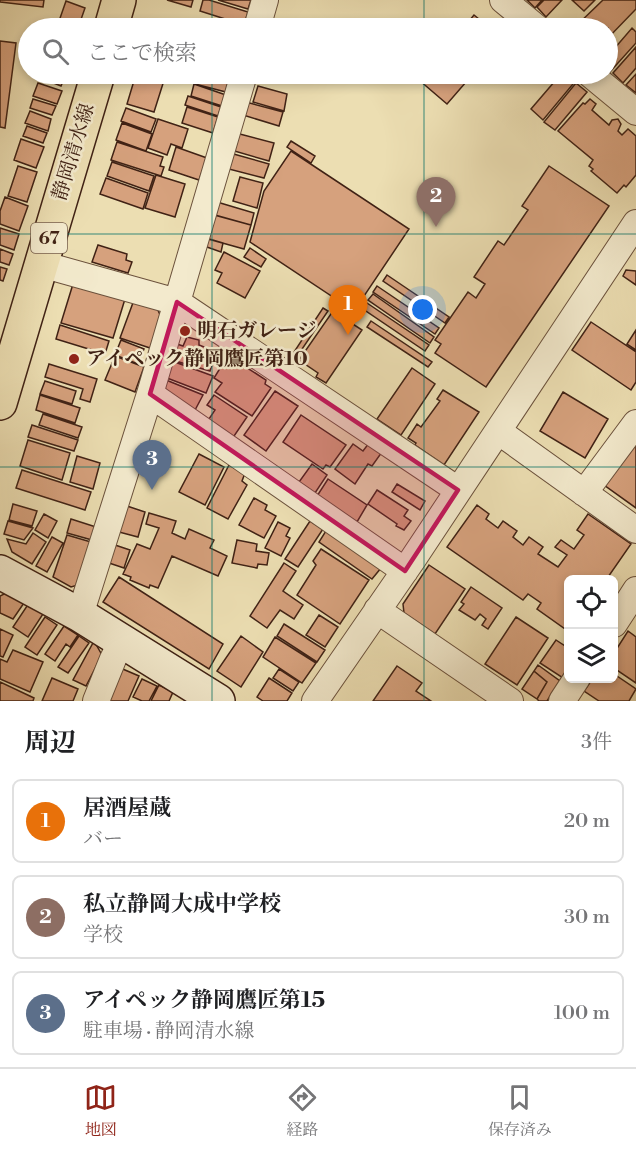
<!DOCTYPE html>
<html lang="ja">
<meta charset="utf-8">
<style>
body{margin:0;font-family:"Libre Bodoni","Noto Serif JP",serif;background:#f6f6f6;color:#202124}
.controls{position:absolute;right:18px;bottom:18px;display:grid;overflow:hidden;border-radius:9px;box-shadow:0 3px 9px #0003}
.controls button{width:54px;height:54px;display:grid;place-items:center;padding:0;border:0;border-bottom:2px solid #e0e0e0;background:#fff;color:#202124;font:30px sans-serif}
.you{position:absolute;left:423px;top:310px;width:21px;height:21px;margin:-15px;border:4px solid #fff;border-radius:50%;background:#1a73e8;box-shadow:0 0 0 9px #1a73e833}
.badge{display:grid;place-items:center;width:39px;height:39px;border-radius:50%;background:#8f2418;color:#fff;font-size:20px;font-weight:700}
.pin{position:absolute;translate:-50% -50px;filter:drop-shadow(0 2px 3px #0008)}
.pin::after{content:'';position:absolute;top:32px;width:21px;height:18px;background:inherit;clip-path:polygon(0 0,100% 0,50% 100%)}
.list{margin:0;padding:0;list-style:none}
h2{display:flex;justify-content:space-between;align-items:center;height:78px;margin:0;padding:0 24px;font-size:26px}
h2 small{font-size:20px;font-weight:400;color:#757577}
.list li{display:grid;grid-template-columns:39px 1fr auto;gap:18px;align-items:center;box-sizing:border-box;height:84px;margin:0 12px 12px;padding:0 12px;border:2px solid #e0e0e0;border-radius:9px}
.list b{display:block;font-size:22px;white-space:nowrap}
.list p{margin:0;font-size:20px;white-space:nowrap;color:#757577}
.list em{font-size:20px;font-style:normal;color:#757577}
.icon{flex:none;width:33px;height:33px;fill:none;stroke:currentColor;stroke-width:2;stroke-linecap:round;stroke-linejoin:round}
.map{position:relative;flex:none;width:636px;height:701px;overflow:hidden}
.search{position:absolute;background:#fff;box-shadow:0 3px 9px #0003;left:18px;right:18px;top:18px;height:66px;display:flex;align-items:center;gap:15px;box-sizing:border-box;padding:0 21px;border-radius:33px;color:#757577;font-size:22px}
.sheet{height:366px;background:#fff}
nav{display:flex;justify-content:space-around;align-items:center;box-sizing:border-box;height:84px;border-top:2px solid #e0e0e0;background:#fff;font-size:16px;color:#757577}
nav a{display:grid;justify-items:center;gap:3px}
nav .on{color:#8f2418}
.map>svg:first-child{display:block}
</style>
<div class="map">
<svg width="636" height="701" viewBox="0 0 636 701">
<rect width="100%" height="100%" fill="#ecdeb2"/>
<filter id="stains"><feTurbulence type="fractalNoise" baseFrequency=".00333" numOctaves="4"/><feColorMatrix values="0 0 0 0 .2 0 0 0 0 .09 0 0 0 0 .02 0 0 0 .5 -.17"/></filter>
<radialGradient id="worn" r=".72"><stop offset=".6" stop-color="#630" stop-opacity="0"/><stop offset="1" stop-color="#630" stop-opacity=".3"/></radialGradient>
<path fill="#d6a17d" stroke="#402215" stroke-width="1.5" d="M 0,0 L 44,0 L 43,7 L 0,2 Z
M 167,0 L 193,0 L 191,7 Z
M 203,0 L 209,0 L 248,12 L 244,25 L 200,11 Z
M 218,0 L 251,0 L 248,9 Z
M 527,0 L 542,0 L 535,8 Z
M 544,0 L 562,0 L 546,17 L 537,7 Z
M 572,0 L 595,0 L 584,11 Z
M 603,0 L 636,0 L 636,9 L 608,38 L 608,28 L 574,28 Z
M 66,1 L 85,8 L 78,28 L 71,28 L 58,24 Z
M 474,15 L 489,27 L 487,28 L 463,28 Z
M 211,19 L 242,27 L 242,28 L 208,28 Z
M 632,28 L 636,32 L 636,43 L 609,73 L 608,71 L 608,56 Z
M 0,41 L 16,43 L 5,128 L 0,127 Z
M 636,47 L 636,68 L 623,83 L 613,73 Z
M 42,74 L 66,74 L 61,86 L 41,78 Z
M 136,74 L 166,74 L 154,112 L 127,104 Z
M 198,74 L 225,81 L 228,84 L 226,92 L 195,84 Z
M 412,74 L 473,74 L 447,104 Z
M 561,74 L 572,74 L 578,78 L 543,120 L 531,109 Z
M 636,74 L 636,93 L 626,85 Z
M 38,83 L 62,91 L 57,104 L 33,96 Z
M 576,83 L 587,92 L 555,130 L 544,122 Z
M 194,84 L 226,95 L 222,106 L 191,96 Z
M 258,86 L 287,94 L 284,111 L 253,102 Z
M 188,96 L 221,107 L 218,116 L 185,105 Z
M 33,99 L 56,106 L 52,115 L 30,108 Z
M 590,99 L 596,104 L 592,110 L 609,125 L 612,120 L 618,119 L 621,124 L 618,131 L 622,135 L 628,129 L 636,136 L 636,175 L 626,187 L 624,185 L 617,193 L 591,171 L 593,169 L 589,166 L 593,160 L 558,131 L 583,103 L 585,104 Z
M 246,102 L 283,112 L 279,126 L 243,115 Z
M 187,107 L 218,117 L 213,133 L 182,123 Z
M 126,108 L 156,119 L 151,132 L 121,121 Z
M 30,111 L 51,119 L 48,131 L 25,123 Z
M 158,119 L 188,129 L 182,148 L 171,144 L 167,155 L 148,148 Z
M 122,123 L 152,134 L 146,151 L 116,140 Z
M 27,126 L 47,133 L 43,143 L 23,136 Z
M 236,133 L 274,143 L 269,161 L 231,150 Z
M 21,139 L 44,147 L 36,168 L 14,160 Z
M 291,141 L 315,156 L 311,163 L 287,147 Z
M 117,142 L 163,157 L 160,166 L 164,167 L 161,176 L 111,160 Z
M 176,147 L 207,158 L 199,180 L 169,170 Z
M 291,151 L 409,229 L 354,311 L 250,242 L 264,191 Z
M 230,153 L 269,164 L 264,178 L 225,168 Z
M 112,162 L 154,176 L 149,191 L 107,176 Z
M 18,166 L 37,172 L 27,202 L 8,196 Z
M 549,166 L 609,206 L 486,387 L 435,353 L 441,344 L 435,340 L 468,292 L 476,298 L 485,284 L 474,277 L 498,241 L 504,245 L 528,210 L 522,206 Z
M 156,175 L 185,184 L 175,217 L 145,208 Z
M 240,177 L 263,183 L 257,208 L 233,201 Z
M 106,178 L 148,193 L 143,209 L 100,194 Z
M 5,197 L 28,206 L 19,231 L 0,224 L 0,211 Z
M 217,202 L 254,213 L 251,225 L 214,215 Z
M 215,215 L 251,225 L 244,249 L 208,239 Z
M 0,228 L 19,234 L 14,250 L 0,245 Z
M 206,238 L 223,243 L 221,252 L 204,246 Z
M 98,245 L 127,254 L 126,260 L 132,262 L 128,273 L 92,262 Z
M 250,248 L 266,259 L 261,267 L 244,257 Z
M 0,249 L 13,254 L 9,265 L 0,262 Z
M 224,252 L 260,271 L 245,298 L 217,283 L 222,273 L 215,270 Z
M 0,267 L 7,269 L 3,281 L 0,280 Z
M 626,270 L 636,271 L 636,285 L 623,276 Z
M 387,275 L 449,317 L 445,323 L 383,281 Z
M 73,284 L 125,299 L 113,338 L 61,323 Z
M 377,286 L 439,328 L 435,334 L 373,292 Z
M 373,294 L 434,337 L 430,343 L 368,300 Z
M 134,300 L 157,308 L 161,317 L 150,348 L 120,338 Z
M 367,303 L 429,345 L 425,351 L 363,309 Z
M 323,308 L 328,311 L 298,355 L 294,352 Z
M 333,311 L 362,330 L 326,383 L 316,377 L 318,373 L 299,360 Z
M 371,321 L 432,362 L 428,367 L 367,327 Z
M 591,322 L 636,352 L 636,382 L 631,390 L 572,350 Z
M 60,325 L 109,341 L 105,354 L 56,339 Z
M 636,330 L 636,350 L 627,344 Z
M 187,337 L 199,340 L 199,345 L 209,349 L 207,356 L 214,359 L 210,371 L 172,360 L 177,344 L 183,346 Z
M 121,340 L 144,349 L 138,364 L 115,355 Z
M 115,356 L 144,367 L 135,392 L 105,380 Z
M 227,357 L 233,361 L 235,360 L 266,380 L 265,384 L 271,388 L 252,416 L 215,392 L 222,383 L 214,378 Z
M 172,361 L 213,376 L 206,393 L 167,378 Z
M 49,364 L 97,379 L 90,402 L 80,399 L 83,389 L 45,377 Z
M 412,368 L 435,384 L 401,435 L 377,419 Z
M 166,380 L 203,395 L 194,412 L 168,395 L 164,385 Z
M 45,381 L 76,391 L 72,404 L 40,394 Z
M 443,390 L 479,412 L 444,465 L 415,445 L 416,443 L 408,438 L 417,424 L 421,427 L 440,401 L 437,399 Z
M 275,391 L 298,406 L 266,451 L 244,435 Z
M 563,392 L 608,419 L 585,458 L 540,431 Z
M 40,395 L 80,408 L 75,423 L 36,410 Z
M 214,395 L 247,417 L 230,442 L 205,425 L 215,410 L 207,405 Z
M 43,414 L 82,427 L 78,438 L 39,425 Z
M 301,415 L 346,445 L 330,467 L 326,465 L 323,469 L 283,442 Z
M 32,425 L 78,440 L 74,451 L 28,437 Z
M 28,440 L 70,453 L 62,480 L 20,466 Z
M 369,443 L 382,452 L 372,466 L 368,464 L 355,484 L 335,469 L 353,444 L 363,451 Z
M 633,443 L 636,445 L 636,508 L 604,485 Z
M 147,446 L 169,453 L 165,467 L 141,461 Z
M 199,454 L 224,467 L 205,505 L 179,492 Z
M 77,456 L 100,463 L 93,489 L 70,482 Z
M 312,464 L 327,475 L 315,493 L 299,482 Z
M 229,465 L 245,473 L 242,481 L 247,485 L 228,519 L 207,508 Z
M 22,470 L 91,492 L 85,510 L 16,488 Z
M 328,479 L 367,505 L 357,522 L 317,496 Z
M 397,484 L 425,501 L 420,510 L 392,492 Z
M 377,490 L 408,510 L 404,516 L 411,521 L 404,530 L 396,526 L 397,524 L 368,504 Z
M 254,498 L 267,505 L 265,510 L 276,516 L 264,538 L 239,525 Z
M 13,504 L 37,511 L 32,526 L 9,520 Z
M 477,505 L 489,514 L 486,519 L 498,528 L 503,521 L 517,531 L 513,537 L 523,545 L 529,537 L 543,547 L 538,554 L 558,567 L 567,555 L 555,547 L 561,540 L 574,549 L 584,535 L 577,530 L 588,514 L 631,544 L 606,580 L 568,580 L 568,631 L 537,609 L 541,603 L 528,594 L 523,600 L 447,547 Z
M 127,506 L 145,512 L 138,537 L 119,532 Z
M 149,513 L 176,521 L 172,533 L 185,539 L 189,529 L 214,540 L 210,548 L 227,556 L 218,576 L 172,556 L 158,588 L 150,585 L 149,588 L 130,580 L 131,577 L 123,574 L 137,544 L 150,549 L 159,528 L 146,524 Z
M 44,514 L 57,521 L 48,538 L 35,530 Z
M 71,519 L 96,527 L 92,540 L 67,533 Z
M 8,521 L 33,528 L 24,540 L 4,534 Z
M 310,521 L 323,529 L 298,567 L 285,559 Z
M 278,522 L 290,528 L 286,536 L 290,538 L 281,556 L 265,548 Z
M 329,526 L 381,568 L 372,579 L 319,542 Z
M 33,533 L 46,542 L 32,564 L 12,552 L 7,539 L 26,544 Z
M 67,535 L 91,542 L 78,585 L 71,587 L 53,577 Z
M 52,537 L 63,543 L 47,572 L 36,566 Z
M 237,540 L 257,544 L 256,551 L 269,553 L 267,565 L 258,564 L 257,568 L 232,563 Z
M 115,545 L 130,550 L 124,568 L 109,563 Z
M 321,549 L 369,580 L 340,624 L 297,595 L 316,565 L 313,561 Z
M 284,563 L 296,571 L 283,591 L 303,605 L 294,619 L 280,610 L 267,628 L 250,616 Z
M 429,565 L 465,589 L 435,634 L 404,613 L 403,604 Z
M 119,577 L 223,644 L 209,669 L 103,602 Z
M 471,587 L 502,608 L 488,629 L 482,625 L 486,619 L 480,614 L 475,620 L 459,610 L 464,604 L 461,602 Z
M 10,591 L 26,600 L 13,619 L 0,613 L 0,596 Z
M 29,603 L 43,614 L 28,637 L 13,627 Z
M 319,615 L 338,627 L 325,647 L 306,635 Z
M 45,617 L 57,625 L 37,655 L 25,647 Z
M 516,617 L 548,638 L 517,685 L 485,664 Z
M 284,624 L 325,650 L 317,662 L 277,636 Z
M 64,626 L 78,635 L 70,647 L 66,644 L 55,661 L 45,654 Z
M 0,629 L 13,635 L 3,657 L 0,656 Z
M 628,631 L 636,637 L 636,683 L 614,668 L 614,653 Z
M 79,636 L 89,643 L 68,673 L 58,667 Z
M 241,636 L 263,652 L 241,687 L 217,671 Z
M 275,637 L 316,663 L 302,683 L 263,657 Z
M 556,640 L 568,648 L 568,669 L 563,678 L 540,663 Z
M 94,641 L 102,655 L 86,686 L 73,680 Z
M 13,650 L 43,662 L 30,692 L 0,679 L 0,659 L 7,662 Z
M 538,665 L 560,681 L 547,701 L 539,701 L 537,699 L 547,682 L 534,671 Z
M 397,666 L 422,683 L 416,691 L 431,701 L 373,701 Z
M 118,667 L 139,676 L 128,701 L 103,701 Z
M 279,669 L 299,682 L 293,691 L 273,678 Z
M 534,671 L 547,682 L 537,699 L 522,689 Z
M 614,674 L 636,689 L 629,701 L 599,701 L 584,691 L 593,678 L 614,678 Z
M 52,678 L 78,689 L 73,701 L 42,701 Z
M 269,678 L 292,693 L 287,701 L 263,701 L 257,697 Z
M 142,679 L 157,686 L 149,701 L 142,701 L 133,697 Z
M 0,682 L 34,698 L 33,701 L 0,701 Z
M 159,685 L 173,692 L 169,701 L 151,701 Z"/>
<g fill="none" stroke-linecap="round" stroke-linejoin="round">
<defs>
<path id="street" d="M 503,0 L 537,28
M 257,28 L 265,0
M 590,74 L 636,112
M 41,264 L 177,302 L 458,490
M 150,394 L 405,571
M 498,431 L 636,530
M 584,493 L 636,423
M 377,610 L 510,701
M 80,615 L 150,394 L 244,74
M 614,624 L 636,590
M 96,701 L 113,659 L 122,641
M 315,701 L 413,559 L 636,223
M 562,701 L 577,678"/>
<path id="secondary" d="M 0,572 L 80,615 L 218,701"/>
<path id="primary" d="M 111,28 L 119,0
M 0,403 L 98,74"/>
</defs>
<use href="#street" stroke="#6b513c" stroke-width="28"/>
<use href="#secondary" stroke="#402215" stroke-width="36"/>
<use href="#primary" stroke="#402215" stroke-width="36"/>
<use href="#street" stroke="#f3eacd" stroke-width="26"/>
<use href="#secondary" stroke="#f3eacd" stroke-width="33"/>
<use href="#primary" stroke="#ecdeb2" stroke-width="33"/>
</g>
<path fill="#c2185b" fill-opacity="0.2" stroke="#c2185b" stroke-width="4.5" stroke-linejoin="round" d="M 177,302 L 458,490 L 405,571 L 150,394 Z"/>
<path fill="none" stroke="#0f766e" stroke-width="1.5" stroke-opacity="0.55" d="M 212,0 L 212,28M 424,0 L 424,28M 212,74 L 212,701M 424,74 L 424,701M 0,234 L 636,234M 0,467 L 636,467"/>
<g fill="#8f2418" stroke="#f3eacd" stroke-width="2">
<circle cx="185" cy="331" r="6"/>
<circle cx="74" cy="359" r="6"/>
</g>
<g text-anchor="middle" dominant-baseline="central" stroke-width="5" stroke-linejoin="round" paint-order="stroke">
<rect fill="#f3eacd" stroke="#765e4c" stroke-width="1.5" x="31" y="223" width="36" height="30" rx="4.5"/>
<g font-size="18" font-weight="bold" fill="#402215">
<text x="49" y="238">67</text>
</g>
<g font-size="20" fill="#402215" stroke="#f3eacd">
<text transform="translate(74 152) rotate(-73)">静岡清水線</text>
</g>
<g font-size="20" font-weight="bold" fill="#402215" stroke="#f3eacd" text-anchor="start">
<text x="197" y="331">明石ガレージ</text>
<text x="86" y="359">アイペック静岡鷹匠第10</text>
</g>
</g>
<rect width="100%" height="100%" filter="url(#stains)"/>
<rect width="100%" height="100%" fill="url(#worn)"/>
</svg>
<div class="controls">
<button><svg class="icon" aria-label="locate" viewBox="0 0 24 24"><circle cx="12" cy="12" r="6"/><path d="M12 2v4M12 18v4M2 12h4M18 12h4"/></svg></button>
<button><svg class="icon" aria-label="layers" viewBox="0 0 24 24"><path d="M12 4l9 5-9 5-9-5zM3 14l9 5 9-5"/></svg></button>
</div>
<div class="you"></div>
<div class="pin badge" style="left:348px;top:335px;background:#e8710a">1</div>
<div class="pin badge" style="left:436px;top:227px;background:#8d6e63">2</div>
<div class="pin badge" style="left:152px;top:490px;background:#5c6f8a">3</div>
<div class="search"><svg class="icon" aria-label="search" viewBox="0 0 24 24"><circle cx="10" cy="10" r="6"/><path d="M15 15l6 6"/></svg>ここで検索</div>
</div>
<section class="sheet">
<h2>周辺<small>3件</small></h2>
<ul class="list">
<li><span class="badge" style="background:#e8710a">1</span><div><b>居酒屋蔵</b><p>バー</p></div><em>20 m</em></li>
<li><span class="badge" style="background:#8d6e63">2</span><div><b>私立静岡大成中学校</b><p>学校</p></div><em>30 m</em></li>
<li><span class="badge" style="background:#5c6f8a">3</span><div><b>アイペック静岡鷹匠第15</b><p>駐車場 · 静岡清水線</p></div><em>100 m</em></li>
</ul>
</section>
<nav>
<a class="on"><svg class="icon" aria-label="map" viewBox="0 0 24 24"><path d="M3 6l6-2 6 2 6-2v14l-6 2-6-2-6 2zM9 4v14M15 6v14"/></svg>地図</a>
<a><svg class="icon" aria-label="directions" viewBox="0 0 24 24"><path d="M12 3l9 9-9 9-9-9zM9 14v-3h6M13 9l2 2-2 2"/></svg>経路</a>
<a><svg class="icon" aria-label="saved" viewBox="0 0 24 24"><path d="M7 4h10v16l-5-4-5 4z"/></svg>保存済み</a>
</nav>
